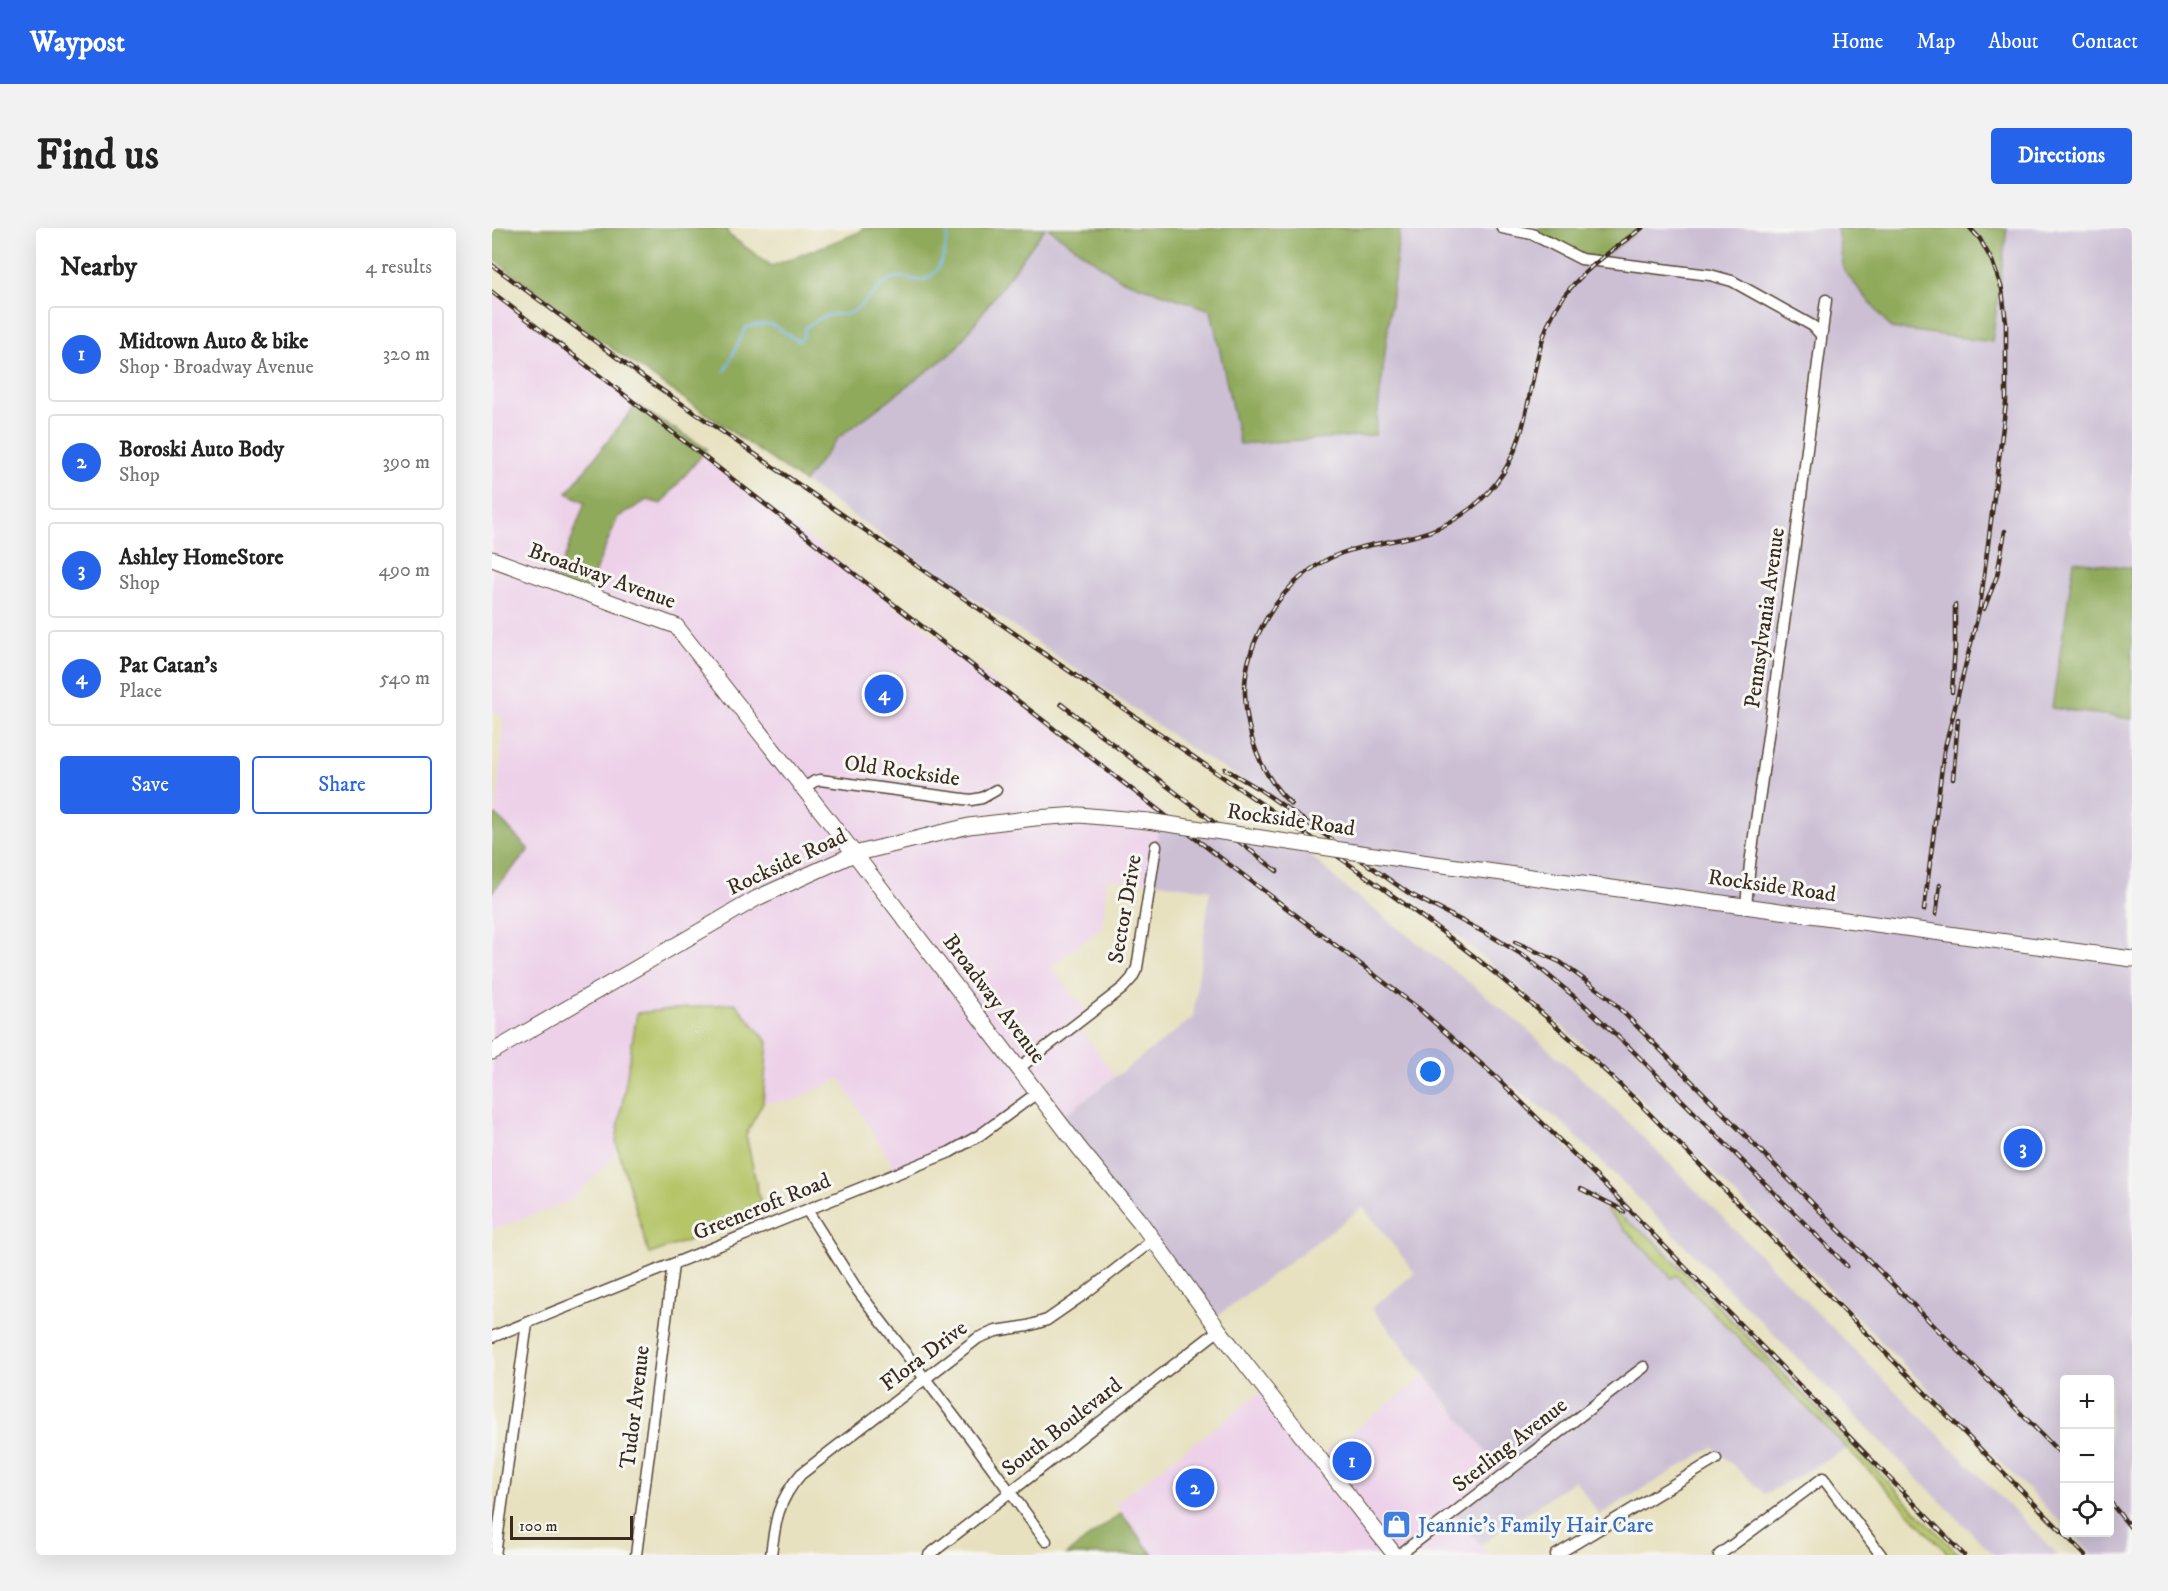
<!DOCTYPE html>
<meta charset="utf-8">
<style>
body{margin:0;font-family:"IM FELL DW Pica",serif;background:#f2f2f2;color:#222}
.controls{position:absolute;right:18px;bottom:18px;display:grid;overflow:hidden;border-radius:6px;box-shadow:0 6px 24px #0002}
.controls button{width:54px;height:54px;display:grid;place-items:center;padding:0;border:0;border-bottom:2px solid #e0e0e0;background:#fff;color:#222;font:30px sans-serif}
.scale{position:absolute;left:18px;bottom:15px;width:123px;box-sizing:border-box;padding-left:6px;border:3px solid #3b2a1e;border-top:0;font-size:16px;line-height:21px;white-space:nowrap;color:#3b2a1e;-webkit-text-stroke:4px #f6f6f2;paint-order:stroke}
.you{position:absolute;left:939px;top:844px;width:21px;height:21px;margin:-15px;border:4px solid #fff;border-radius:50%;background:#1a73e8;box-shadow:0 0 0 9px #1a73e833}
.badge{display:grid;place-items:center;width:39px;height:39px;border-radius:50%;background:#2563eb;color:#fff;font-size:20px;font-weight:700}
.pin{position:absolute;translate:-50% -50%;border:3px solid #fff;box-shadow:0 2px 6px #0006}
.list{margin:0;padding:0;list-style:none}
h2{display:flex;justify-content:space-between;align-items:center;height:78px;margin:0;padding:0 24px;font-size:26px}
h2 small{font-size:20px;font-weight:400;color:#767676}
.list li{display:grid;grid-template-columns:39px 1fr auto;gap:18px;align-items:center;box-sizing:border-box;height:96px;margin:0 12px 12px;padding:0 12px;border:2px solid #e0e0e0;border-radius:6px}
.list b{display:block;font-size:22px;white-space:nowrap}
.list p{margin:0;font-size:20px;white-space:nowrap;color:#767676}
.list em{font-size:20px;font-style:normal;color:#767676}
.actions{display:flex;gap:12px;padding:18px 24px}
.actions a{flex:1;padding:14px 0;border:2px solid #2563eb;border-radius:6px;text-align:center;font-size:21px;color:#2563eb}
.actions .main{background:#2563eb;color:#fff}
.icon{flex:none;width:33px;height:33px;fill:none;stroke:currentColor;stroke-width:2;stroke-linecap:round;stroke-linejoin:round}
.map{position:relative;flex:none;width:1640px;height:1327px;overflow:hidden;border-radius:6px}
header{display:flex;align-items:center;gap:36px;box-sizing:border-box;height:84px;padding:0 30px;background:#2563eb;color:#fff}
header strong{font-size:28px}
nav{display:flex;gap:33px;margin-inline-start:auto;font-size:21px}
.intro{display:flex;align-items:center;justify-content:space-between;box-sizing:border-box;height:144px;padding:0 36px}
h1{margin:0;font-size:42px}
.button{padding:15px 27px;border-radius:6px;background:#2563eb;color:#fff;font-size:21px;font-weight:700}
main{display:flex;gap:36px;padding:0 36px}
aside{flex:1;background:#fff;border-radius:6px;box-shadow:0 6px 24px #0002}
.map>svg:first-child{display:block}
</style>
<header>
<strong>Waypost</strong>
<nav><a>Home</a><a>Map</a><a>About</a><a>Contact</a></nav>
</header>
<div class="intro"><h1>Find us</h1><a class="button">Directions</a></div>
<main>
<aside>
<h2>Nearby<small>4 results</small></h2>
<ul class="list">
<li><span class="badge">1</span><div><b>Midtown Auto &amp; bike</b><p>Shop · Broadway Avenue</p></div><em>320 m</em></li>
<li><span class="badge">2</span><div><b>Boroski Auto Body</b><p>Shop</p></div><em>390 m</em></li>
<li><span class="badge">3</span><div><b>Ashley HomeStore</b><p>Shop</p></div><em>490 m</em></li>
<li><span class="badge">4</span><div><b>Pat Catan's</b><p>Place</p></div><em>540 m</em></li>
</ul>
<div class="actions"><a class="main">Save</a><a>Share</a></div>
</aside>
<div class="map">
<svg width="1640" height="1327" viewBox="0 0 1640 1327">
<rect width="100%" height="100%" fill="#f6f6f2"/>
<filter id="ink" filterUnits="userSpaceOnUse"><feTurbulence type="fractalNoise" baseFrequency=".0167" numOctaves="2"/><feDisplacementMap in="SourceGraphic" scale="12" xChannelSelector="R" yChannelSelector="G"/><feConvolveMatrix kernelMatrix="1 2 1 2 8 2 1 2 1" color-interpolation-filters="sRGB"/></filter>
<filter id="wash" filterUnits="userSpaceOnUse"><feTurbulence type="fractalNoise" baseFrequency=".008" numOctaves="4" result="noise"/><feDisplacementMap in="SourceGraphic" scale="24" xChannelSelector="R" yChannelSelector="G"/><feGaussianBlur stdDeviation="1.35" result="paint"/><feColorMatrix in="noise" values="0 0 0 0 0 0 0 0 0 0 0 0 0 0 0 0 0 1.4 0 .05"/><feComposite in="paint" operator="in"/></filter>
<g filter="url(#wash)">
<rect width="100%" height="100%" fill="#e7e1bf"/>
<path fill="#edd1e9" d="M 0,63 L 685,596 L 659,654 L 615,650 L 610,700 L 559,738 L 597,786 L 585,796 L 623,848 L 566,892 L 545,865 L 488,907 L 405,945 L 348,851 L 300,873 L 271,874 L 276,814 L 145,785 L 122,929 L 79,973 L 0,1002 L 0,664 L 36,622 L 4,587 L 12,489 L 0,484 Z
M 933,1148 L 1012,1246 L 963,1284 L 996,1327 L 661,1327 L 623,1275 L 773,1161 L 827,1229 Z"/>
<path fill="#ccbfd4" d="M 553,0 L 556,0 L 628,51 L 719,82 L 748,216 L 883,207 L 908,0 L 1047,0 L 1046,9 L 1107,32 L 1150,0 L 1640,0 L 1640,340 L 1582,333 L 1560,479 L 1640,491 L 1640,1327 L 1601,1327 L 1579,1305 L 1618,1304 L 1618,1152 L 1572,1152 L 1572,1298 L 1131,853 L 1025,758 L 903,655 L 767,561 L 704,524 L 312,254 L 346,210 L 462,123 Z
M 667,595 L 813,622 L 855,661 L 978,755 L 1029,796 L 1123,881 L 1566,1327 L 1502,1327 L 1070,894 L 1032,867 L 1020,856 L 1021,866 L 1120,964 L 1364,1216 L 1273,1266 L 1221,1219 L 1107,1287 L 1083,1252 L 988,1317 L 963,1284 L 1012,1246 L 880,1080 L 923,1045 L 871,979 L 720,1092 L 566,892 L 701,790 L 718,662 L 659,654 Z"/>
<path fill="#b5c568" stroke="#787843" stroke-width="1.5" d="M 243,775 L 276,814 L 271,874 L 254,907 L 271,987 L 157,1026 L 124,914 L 145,785 Z
M 1117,980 L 1161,1012 L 1467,1327 L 1457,1327 L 1356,1221 L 1184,1047 L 1180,1050 L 1115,983 Z"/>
<path fill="#90aa5c" stroke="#666a3d" stroke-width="1.5" d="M 0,0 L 234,0 L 237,7 L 280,38 L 368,4 L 370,0 L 553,0 L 462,123 L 346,210 L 312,254 L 95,103 L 0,30 Z
M 556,0 L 908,0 L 883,207 L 748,216 L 719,82 L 628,51 Z
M 1047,0 L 1150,0 L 1107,32 L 1089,31 L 1046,9 Z
M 1345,0 L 1515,0 L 1500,114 L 1399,100 L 1352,43 Z
M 144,177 L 215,221 L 169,276 L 155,272 L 126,289 L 94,365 L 64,354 L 93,274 L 75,265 Z
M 1582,333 L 1640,340 L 1640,491 L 1560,480 Z
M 4,587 L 37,622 L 0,664 L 0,590 Z
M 629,1285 L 661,1327 L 574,1327 Z"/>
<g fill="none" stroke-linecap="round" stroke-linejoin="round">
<path stroke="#7dbbf0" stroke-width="2" d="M 233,143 L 254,99 C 287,92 280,99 307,113 L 311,109 L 313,100 C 322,93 330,88 342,86 C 346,86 352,87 356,86 C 373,79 383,59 400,51 C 409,46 418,52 427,52 C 450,52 455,17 456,0"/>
</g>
</g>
<g filter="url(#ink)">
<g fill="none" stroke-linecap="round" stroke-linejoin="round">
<defs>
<path id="minor" d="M 1010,0 L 1040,6 L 1089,31 L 1218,47 L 1240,53 L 1321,98 L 1329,107
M 312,560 L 323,553 L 328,552 L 479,572 L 490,570 L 504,562
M 1254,678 L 1258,636 L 1303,316 L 1334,72
M 527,840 L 631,760 L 640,750 L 645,740 L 664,618
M 315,982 L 366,1063 L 477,1208 L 554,1313
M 0,1109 L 458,924 L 488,907 L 545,865
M 3,1327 L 35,1095
M 144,1327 L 181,1037
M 279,1327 C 283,1293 286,1272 309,1246 L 486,1110 L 504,1103 L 536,1098 L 555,1092 L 591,1067 L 661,1012
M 437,1327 L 727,1102
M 907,1327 L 1152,1139
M 1064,1327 L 1224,1231
M 1227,1327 L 1331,1250 L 1389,1327"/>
<path id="primary" d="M 0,331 L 184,398 L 352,612 L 588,921 L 649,995 L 727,1102 L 903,1327
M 929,634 L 1640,731
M 0,824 L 265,670 L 362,626 L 477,598 L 543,590 L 587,587 L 656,593"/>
</defs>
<use href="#minor" stroke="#554536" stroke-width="13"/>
<use href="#primary" stroke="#554536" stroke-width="17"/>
<use href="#minor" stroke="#fff" stroke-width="10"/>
<use href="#primary" stroke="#fff" stroke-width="15"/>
<defs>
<path id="rail" d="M 0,37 L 151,149 L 864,641 C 909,674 956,706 999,742 C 1050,783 1098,828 1145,873 L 1593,1327
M 0,64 L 696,605 L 926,780 L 1005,850 L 1120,964 L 1472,1327
M 1492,381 L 1505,348 L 1513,303
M 1460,464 L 1463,419 L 1463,377
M 569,476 L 785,643
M 733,541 L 767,561 L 918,666 L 1001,709 L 1034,729 L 1090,775 L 1139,821 L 1355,1038
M 1461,551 L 1466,491
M 799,576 C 769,548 754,506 753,466 C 752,438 762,411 776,388 C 793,360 819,336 850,325 C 875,316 901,314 926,307 C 956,299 985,280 1004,255 C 1042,206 1034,144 1058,92 C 1076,51 1115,26 1150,0
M 1432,682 L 1452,523 L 1488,379 L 1514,175 L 1514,95 L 1510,61 L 1500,33 L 1488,11 L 1478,0
M 1444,686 L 1448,657
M 1023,714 L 1068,734 L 1116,769 L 1572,1229
M 1089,961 L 1125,979 L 1132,984
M 1618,1274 L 1640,1301"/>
</defs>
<use href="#rail" stroke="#3b2a1e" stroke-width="4.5"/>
<use href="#rail" stroke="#f6f6f2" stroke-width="2" stroke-dasharray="7" stroke-linecap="butt"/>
<defs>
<path id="primary-bridge" d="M 656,593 L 929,634"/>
</defs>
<use href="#primary-bridge" stroke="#554536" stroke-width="17" stroke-linecap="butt"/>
<use href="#primary-bridge" stroke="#fff" stroke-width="15"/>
</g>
</g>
<defs>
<symbol id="shop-square" viewBox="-11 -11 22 22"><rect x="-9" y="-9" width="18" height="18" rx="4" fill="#3f7fe0" stroke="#f6f6f2"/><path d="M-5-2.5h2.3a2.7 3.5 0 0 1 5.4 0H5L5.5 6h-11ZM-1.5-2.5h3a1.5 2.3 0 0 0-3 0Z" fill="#fff"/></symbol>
</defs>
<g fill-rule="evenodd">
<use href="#shop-square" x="888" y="1280" width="33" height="33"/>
</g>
<g text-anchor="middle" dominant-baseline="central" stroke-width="6" stroke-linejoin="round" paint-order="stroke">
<g font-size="22" fill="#3b2a1e" stroke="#f6f6f2">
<text transform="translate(110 348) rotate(20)">Broadway Avenue</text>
<text transform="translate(1273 390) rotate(-82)">Pennsylvania Avenue</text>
<text transform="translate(410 543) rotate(8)">Old Rockside</text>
<text transform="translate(799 592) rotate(8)">Rockside Road</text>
<text transform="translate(295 634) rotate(-25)">Rockside Road</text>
<text transform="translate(1280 658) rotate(8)">Rockside Road</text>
<text transform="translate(633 681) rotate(-80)">Sector Drive</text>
<text transform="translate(502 771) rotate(53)">Broadway Avenue</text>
<text transform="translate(270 979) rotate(-22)">Greencroft Road</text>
<text transform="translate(432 1128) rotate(-37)">Flora Drive</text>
<text transform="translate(143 1179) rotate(-83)">Tudor Avenue</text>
<text transform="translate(570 1199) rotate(-38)">South Boulevard</text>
<text transform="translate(1018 1217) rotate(-38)">Sterling Avenue</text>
</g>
<g font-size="22" fill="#366cbe" stroke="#f6f6f2" text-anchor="start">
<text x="926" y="1297">Jeannie's Family Hair Care</text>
</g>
</g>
</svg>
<div class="controls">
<button>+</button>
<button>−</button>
<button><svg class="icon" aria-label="locate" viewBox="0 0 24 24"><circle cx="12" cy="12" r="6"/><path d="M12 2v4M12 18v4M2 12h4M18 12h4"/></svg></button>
</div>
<div class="scale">100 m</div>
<div class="you"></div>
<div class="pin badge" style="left:860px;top:1233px">1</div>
<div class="pin badge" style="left:703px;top:1260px">2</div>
<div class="pin badge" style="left:1531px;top:920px">3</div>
<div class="pin badge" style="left:392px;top:466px">4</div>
</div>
</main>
